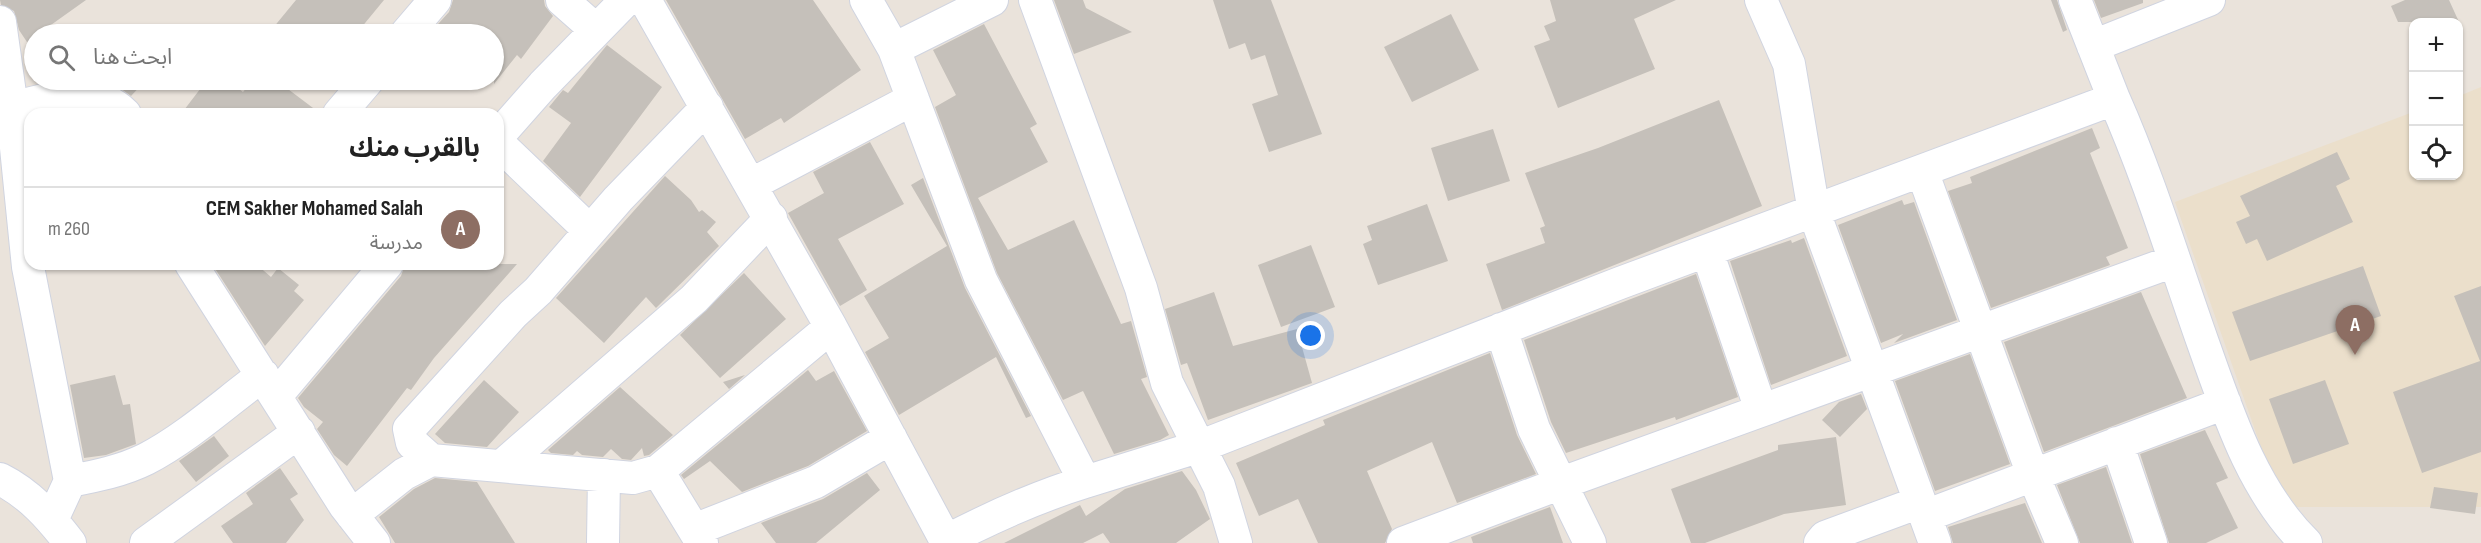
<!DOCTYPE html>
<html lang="ar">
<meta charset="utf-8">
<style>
body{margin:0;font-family:"Sofia Sans Condensed","Noto Sans Arabic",sans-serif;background:#f6f6f6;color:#222;direction:rtl}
.controls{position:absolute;right:18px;top:18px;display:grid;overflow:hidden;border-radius:12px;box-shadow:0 2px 4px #0004}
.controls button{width:54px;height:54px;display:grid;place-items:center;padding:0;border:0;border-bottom:2px solid #e0e0e0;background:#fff;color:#222;font:30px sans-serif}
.you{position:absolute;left:1311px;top:336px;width:21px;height:21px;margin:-15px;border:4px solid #fff;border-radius:50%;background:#1a73e8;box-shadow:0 0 0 9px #1a73e833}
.badge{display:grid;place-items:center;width:39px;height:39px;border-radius:50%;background:#4468ee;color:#fff;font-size:20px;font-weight:700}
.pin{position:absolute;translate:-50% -50px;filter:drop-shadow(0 2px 3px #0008)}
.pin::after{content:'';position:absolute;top:32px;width:21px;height:18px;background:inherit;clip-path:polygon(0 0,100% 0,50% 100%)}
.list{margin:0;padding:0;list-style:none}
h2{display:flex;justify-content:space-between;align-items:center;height:78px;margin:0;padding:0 24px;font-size:26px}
h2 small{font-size:20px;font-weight:400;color:#767676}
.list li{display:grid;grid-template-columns:39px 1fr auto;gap:18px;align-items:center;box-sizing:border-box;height:84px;padding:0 24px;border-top:2px solid #e0e0e0}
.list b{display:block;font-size:22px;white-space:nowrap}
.list p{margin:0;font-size:20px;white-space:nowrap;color:#767676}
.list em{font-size:20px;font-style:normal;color:#767676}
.icon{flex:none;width:33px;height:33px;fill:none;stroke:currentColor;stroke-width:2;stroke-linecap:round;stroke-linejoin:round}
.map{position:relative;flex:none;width:2481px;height:543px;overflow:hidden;direction:ltr}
.search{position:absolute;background:#fff;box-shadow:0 2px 4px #0004;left:24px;top:24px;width:480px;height:66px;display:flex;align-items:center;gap:15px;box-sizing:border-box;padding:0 21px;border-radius:33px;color:#767676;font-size:22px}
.panel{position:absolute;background:#fff;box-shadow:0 2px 4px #0004;left:24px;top:108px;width:480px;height:162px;border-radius:18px;direction:rtl}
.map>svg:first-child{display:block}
</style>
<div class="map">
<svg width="2481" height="543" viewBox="0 0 2481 543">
<rect width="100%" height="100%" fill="#eae3db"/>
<path fill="#ebdfcb" d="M 2481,87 L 2481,507 L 2282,507 L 2175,202 L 2413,112 L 2414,176 L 2458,176 L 2459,96 Z"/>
<path fill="#c5c0ba" d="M 0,0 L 86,0 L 27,42 L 19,30 L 14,11 L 1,5 Z
M 296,0 L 384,0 L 356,34 L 268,34 Z
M 453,0 L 544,0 L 545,6 L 553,16 L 521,59 L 517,55 L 494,84 L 494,34 L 429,34 L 449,12 Z
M 666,0 L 813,0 L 861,70 L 784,123 L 781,118 L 745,139 Z
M 1054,0 L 1083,0 L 1086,8 L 1132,32 L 1074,54 Z
M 1213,0 L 1271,0 L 1322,134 L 1269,152 L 1252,104 L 1278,95 L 1265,55 L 1251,60 L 1245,43 L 1229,49 Z
M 1550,0 L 1676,0 L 1634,19 L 1655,69 L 1558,108 L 1534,46 L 1550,40 L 1544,26 L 1556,21 Z
M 2051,0 L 2057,0 L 2067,30 L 2063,32 Z
M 2094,0 L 2143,0 L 2143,3 L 2101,18 Z
M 2405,0 L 2449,0 L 2459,22 L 2398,22 L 2391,6 Z
M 1451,14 L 1479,70 L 1412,102 L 1384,47 Z
M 984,24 L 1037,124 L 1030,128 L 1048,162 L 978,198 L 1008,250 L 1074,220 L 1121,324 L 1131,321 L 1147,377 L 1141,379 L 1169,435 L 1160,440 L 1114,454 L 1083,391 L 1063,400 L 997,273 L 935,107 L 956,95 L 933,50 Z
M 607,45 L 662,87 L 580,197 L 543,161 L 571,123 L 549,107 L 563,90 L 568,93 Z
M 95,80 L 146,80 L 131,96 L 120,88 Z
M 207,80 L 227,80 L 243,92 L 253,80 L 276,80 L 321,114 L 181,114 Z
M 1719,100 L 1762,206 L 1502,310 L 1486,264 L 1545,243 L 1540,228 L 1545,226 L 1525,173 L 1598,148 Z
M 2092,128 L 2100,148 L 2090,153 L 2128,248 L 2106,257 L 2110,265 L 1991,308 L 1948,191 L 1972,183 L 1970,177 Z
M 1493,129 L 1510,181 L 1448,201 L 1431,148 Z
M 870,142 L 904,204 L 838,239 L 867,290 L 840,306 L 788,213 L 824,193 L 813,172 Z
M 2337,152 L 2350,179 L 2336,186 L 2353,222 L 2267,261 L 2257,239 L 2246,244 L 2236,222 L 2250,216 L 2240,196 Z
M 665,176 L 691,200 L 699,212 L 702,210 L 716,222 L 707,232 L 719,246 L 656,308 L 646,297 L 604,343 L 556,298 Z
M 923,178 L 965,288 L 1031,416 L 1026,418 L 996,357 L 899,415 L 865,352 L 889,338 L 864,296 L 947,246 L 911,185 Z
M 1902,200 L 1904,205 L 1914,202 L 1957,320 L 1894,343 L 1903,334 L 1881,343 L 1838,225 Z
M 1427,204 L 1448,261 L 1378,285 L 1363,244 L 1372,240 L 1367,226 Z
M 1804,238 L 1847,356 L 1771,385 L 1730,261 L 1791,240 L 1792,243 Z
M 1311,245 L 1335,307 L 1281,327 L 1258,265 Z
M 212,264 L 256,264 L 271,277 L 278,268 L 299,285 L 294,291 L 304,300 L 265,346 Z
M 405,264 L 517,264 L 434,358 L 411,390 L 407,388 L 347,466 L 334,455 L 317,429 L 323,422 L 304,407 L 298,398 L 401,276 Z
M 2363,266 L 2381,316 L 2250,361 L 2232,312 Z
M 744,273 L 786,319 L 720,378 L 680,335 Z
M 1696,274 L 1738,397 L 1676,420 L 1675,417 L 1566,453 L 1551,422 L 1524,340 Z
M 2481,286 L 2481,452 L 2422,473 L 2393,392 L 2480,361 L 2454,296 Z
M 1214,292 L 1233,346 L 1297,329 L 1312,383 L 1208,420 L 1187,363 L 1181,365 L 1165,309 Z
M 2141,292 L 2187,398 L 2044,452 L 2004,342 Z
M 1490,353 L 1517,435 L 1536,474 L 1457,503 L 1432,442 L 1367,471 L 1392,529 L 1385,543 L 1318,543 L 1298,499 L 1259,516 L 1236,463 L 1325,425 L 1323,420 Z
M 1970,354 L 2010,464 L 1935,491 L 1895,381 Z
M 808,370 L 816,381 L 834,371 L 867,431 L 808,466 L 742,492 L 710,461 L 684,479 L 681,475 Z
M 115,375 L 123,405 L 130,404 L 136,444 L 106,455 L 84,458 L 70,385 Z
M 745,375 L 729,389 L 723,382 Z
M 484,380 L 519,412 L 487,447 L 445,443 L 435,434 Z
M 2325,380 L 2349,444 L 2293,464 L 2269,399 Z
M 620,387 L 673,435 L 649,455 L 644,456 L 642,448 L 631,460 L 622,459 L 611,449 L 603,457 L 582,455 L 577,451 L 573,455 L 551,453 L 548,450 Z
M 1861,394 L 1867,409 L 1840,437 L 1822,420 L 1839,402 Z
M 2205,430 L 2228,478 L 2216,483 L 2238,528 L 2206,543 L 2169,543 L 2140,454 Z
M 214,436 L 229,456 L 196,482 L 179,461 Z
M 1836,437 L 1846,505 L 1784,514 L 1705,543 L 1691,543 L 1671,489 L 1778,450 L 1778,445 Z
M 2106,467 L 2132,543 L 2080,543 L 2057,485 Z
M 280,468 L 298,494 L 290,499 L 304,520 L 286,543 L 233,543 L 221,526 L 253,504 L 246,493 Z
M 1182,471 L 1196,490 L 1210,519 L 1176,543 L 1110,543 L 1103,533 L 1083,543 L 1004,543 L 1080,505 L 1086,516 L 1125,489 Z
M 867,473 L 880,490 L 816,543 L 776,543 L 761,523 L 823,499 Z
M 435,478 L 477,482 L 515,543 L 395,543 L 379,517 L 414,489 Z
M 2434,487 L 2478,493 L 2475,514 L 2430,508 Z
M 2025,503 L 2042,543 L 1953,543 L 1948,527 Z
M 1550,507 L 1563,543 L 1473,543 L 1471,537 Z"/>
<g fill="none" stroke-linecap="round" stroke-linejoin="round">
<defs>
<path id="minor" d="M 562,0 L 596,30
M 645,0 L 831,327 L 658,471
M 866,0 L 894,49 L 981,280 L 1085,482 L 1201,446 L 1620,283 L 2114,99 C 2149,178 2174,261 2203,343 C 2228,413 2252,490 2306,543
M 1035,0 L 1141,288 L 1167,383 L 1219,486 L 1236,543
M 1761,0 L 1789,64 L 1814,212 L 1935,543
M 2075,0 L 2114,99
M 0,22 L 12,108
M 406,34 L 435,0
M 2093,46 L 2209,0
M 894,49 L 992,0
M 339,114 L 368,80
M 498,136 L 543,85 L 626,0
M 498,143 L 590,231
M 1922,171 L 2033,475 L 2062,543
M 752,184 L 913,99
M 1707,251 L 1761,410
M 191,264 L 345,506 L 374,543
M 831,327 L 946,541
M 1501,329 L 1534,429 L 1590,543
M 276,396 L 387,264
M 2117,443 L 2151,543
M 431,460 L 412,443 L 409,429 L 513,314 L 538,291 L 618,199 L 707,107
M 504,464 L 694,299 L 771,218
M 0,479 C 30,494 50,517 70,543
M 70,481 C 96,476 122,471 146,459 C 188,437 225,403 263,375
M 352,515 L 404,474 L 431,460 L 633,478 L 658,471 L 702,543
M 1925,516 L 2225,403
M 52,520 L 70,481 L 28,267 L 12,108 C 49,99 94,83 125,114
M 694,530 L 816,482 L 891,438
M 146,543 L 299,432
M 603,543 L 604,475
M 947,543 L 946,541 C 992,517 1036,497 1085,482
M 1403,543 L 1559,484 L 2174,261
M 1820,543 L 1825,537 L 1920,502"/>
</defs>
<use href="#minor" stroke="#d0d4e0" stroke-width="34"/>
<use href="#minor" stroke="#fff" stroke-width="32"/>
</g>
</svg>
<div class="controls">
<button>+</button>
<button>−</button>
<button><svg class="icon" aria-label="locate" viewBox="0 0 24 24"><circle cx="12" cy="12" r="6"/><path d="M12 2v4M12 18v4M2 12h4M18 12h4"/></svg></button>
</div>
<div class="you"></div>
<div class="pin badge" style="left:2355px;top:355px;background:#8d6e63">A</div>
<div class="search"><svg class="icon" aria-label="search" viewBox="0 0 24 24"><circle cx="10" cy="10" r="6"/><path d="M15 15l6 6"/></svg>ابحث هنا</div>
<section class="panel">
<h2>بالقرب منك<small></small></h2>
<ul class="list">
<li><span class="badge" style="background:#8d6e63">A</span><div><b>CEM Sakher Mohamed Salah</b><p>مدرسة</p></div><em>260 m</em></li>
</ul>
</section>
</div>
